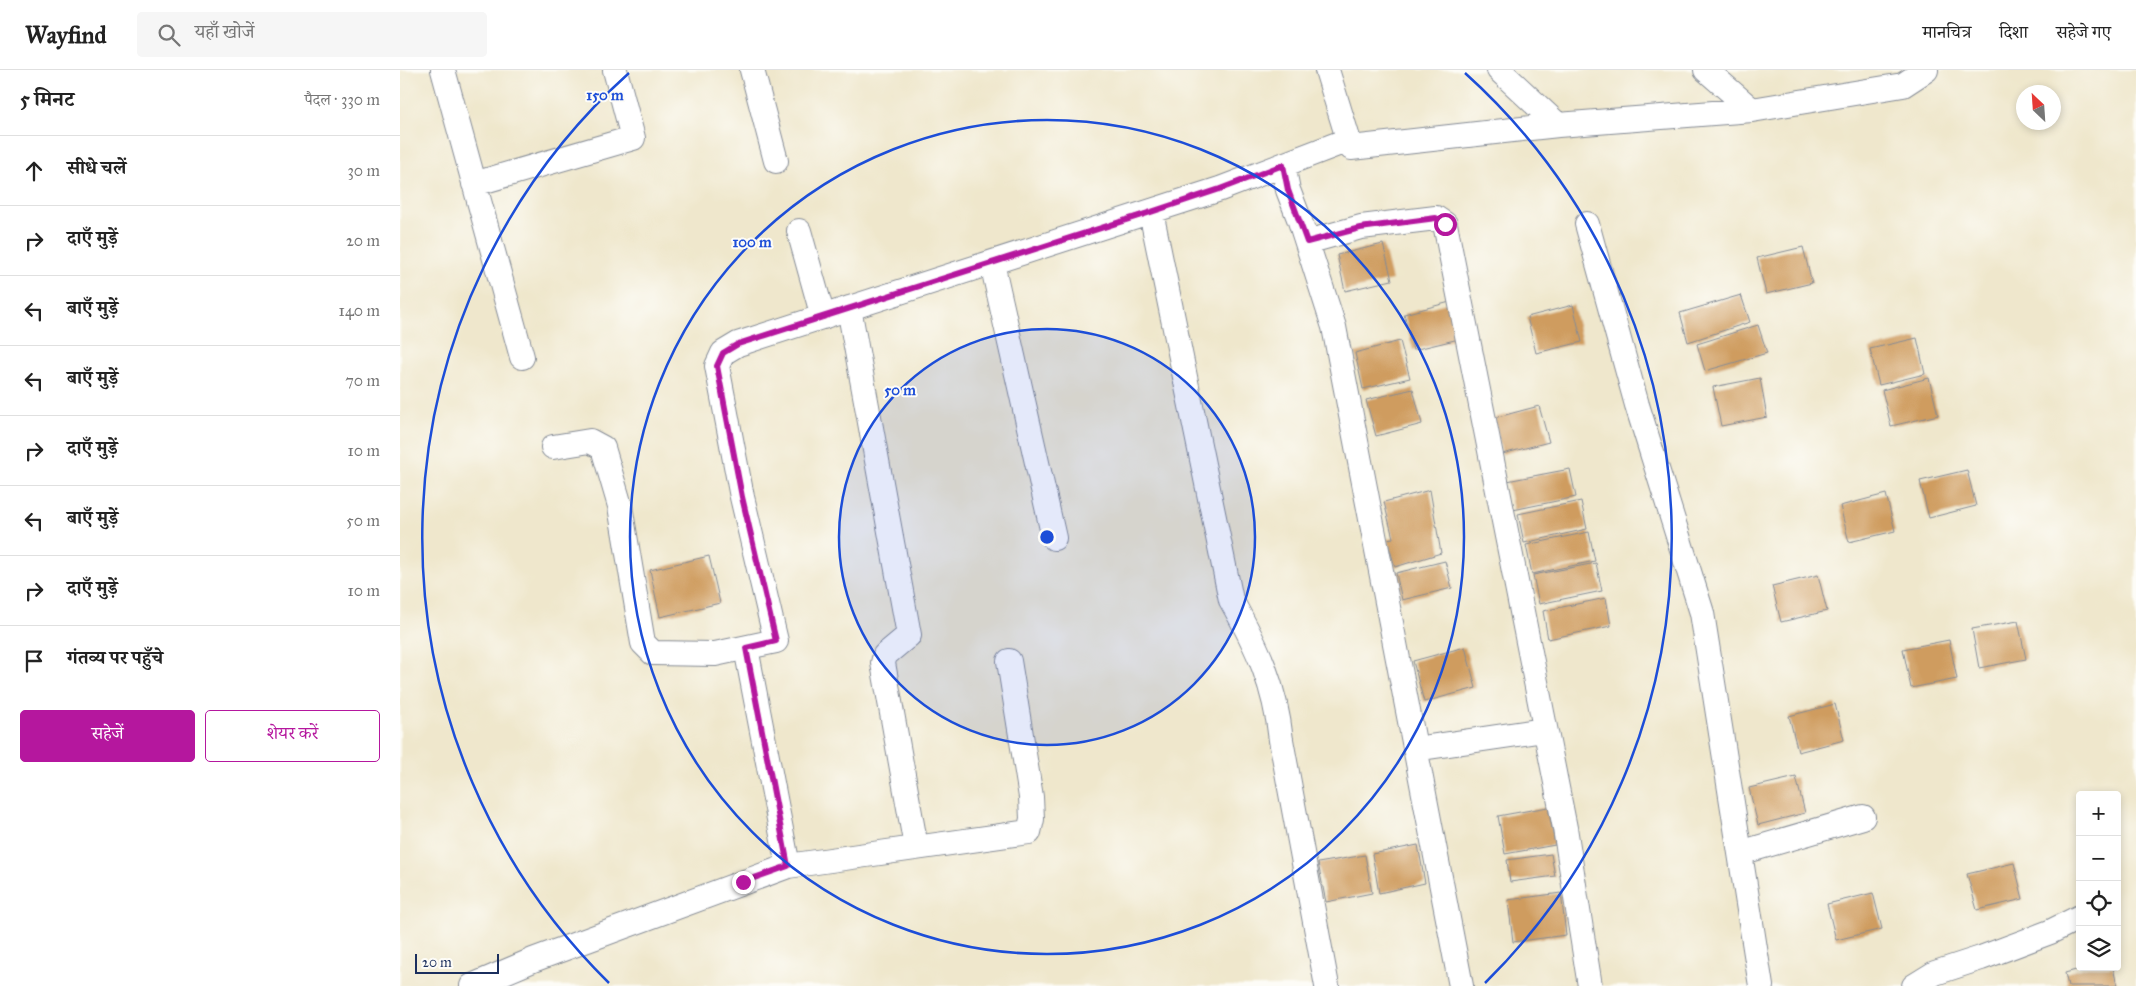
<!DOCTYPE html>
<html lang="hi">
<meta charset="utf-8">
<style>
body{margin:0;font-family:"IM FELL Great Primer","Noto Serif Devanagari",serif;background:#f6f6f6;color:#222}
.controls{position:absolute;right:15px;bottom:15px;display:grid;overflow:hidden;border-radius:5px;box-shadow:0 2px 8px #0003}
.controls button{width:45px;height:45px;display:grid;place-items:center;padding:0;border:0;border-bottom:1px solid #e0e0e0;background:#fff;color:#222;font:25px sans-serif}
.compass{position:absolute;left:1616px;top:15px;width:45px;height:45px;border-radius:50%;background:#fff;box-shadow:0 2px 8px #0003;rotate:335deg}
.scale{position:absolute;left:15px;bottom:12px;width:84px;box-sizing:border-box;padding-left:5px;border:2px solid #1b2f5e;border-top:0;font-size:14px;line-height:18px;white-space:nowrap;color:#1b2f5e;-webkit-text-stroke:4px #fdfcf7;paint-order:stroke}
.stop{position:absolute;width:15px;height:15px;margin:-11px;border:4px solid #b5179e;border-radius:50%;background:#fff}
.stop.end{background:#b5179e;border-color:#fff;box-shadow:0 1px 5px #0008}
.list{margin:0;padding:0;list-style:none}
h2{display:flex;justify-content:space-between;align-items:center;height:65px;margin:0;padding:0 20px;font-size:21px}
h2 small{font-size:16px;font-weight:400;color:#767676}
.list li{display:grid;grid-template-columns:32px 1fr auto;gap:15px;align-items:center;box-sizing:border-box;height:70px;padding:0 20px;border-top:1px solid #e0e0e0}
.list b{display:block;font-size:19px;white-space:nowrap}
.list em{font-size:16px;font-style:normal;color:#767676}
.actions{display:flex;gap:10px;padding:15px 20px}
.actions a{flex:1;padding:11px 0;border:1px solid #b5179e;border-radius:5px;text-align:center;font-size:18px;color:#b5179e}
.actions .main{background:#b5179e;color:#fff}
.icon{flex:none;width:28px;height:28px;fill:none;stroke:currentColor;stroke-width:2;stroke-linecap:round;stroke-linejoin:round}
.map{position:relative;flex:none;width:1736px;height:916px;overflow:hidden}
header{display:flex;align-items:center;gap:30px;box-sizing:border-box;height:70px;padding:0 25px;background:#fff;border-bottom:1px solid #e0e0e0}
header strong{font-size:24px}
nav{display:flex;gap:28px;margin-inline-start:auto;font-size:18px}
.search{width:350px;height:45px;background:#f6f6f6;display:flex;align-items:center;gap:12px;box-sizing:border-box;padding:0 18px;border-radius:5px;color:#767676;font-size:19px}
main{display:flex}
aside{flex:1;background:#fff}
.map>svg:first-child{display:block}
</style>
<header>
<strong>Wayfind</strong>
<div class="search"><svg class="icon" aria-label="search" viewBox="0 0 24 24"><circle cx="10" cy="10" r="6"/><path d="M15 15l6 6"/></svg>यहाँ खोजें</div>
<nav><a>मानचित्र</a><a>दिशा</a><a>सहेजे गए</a></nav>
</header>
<main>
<aside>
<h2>5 मिनट<small>पैदल · 330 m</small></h2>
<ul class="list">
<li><svg class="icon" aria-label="ahead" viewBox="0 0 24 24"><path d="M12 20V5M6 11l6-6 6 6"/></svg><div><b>सीधे चलें</b></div><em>30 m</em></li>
<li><svg class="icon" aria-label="right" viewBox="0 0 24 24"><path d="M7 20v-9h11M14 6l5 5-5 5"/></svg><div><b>दाएँ मुड़ें</b></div><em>20 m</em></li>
<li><svg class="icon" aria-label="left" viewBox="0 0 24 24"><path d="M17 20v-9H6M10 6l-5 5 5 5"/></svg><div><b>बाएँ मुड़ें</b></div><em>140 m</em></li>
<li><svg class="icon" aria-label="left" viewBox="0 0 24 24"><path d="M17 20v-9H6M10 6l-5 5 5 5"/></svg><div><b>बाएँ मुड़ें</b></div><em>70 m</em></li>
<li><svg class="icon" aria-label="right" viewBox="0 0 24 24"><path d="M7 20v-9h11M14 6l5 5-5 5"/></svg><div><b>दाएँ मुड़ें</b></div><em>10 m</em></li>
<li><svg class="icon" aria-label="left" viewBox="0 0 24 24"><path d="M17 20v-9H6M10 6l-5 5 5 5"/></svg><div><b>बाएँ मुड़ें</b></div><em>50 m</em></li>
<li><svg class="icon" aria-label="right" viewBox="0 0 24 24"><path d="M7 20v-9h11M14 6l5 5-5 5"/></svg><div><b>दाएँ मुड़ें</b></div><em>10 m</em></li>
<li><svg class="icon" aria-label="arrive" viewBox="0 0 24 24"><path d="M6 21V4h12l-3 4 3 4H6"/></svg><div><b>गंतव्य पर पहुँचे</b></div></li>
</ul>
<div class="actions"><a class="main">सहेजें</a><a>शेयर करें</a></div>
</aside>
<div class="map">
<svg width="1736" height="916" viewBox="0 0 1736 916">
<rect width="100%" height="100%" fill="#fdfcf7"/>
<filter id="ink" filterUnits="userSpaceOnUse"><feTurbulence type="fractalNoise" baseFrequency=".02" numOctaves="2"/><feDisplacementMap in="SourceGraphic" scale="10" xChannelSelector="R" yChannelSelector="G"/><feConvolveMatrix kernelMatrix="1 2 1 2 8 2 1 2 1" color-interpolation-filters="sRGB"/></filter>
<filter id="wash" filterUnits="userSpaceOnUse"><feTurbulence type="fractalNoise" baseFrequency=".0096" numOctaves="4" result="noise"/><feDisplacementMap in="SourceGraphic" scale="20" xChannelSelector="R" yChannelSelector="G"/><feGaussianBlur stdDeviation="1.12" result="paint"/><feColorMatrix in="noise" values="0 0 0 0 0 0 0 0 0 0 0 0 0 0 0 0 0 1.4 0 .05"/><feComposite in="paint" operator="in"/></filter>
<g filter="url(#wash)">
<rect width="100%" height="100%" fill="#efe7cc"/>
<g id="blocks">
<path fill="#cf9c5f" d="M 983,174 L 992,210 L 945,221 L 937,185 Z
M 1403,177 L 1412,213 L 1366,224 L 1357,188 Z
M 1341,225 L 1350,252 L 1288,272 L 1280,243 Z
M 1050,232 L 1059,269 L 1013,280 L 1004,244 Z
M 1173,235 L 1182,272 L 1136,283 L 1127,247 Z
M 1358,255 L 1367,283 L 1305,301 L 1297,274 Z
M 1517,268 L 1525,304 L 1479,315 L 1470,279 Z
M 1000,271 L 1010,308 L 963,319 L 955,283 Z
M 1360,308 L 1367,347 L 1321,356 L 1313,317 Z
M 1529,308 L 1538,345 L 1491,356 L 1482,320 Z
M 1013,319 L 1022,354 L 976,366 L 966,330 Z
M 1139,336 L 1149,372 L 1102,384 L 1094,348 Z
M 1170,399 L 1176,427 L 1113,440 L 1107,411 Z
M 1567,400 L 1576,436 L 1529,448 L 1520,411 Z
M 1030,420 L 1041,483 L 995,497 L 987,469 L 993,468 L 984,432 Z
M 1486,424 L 1495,461 L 1449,472 L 1440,436 Z
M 1181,431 L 1187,459 L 1124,473 L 1118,444 Z
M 1189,462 L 1195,491 L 1132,504 L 1126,475 Z
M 309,486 L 320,533 L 260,547 L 250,500 Z
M 1045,491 L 1052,518 L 1002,530 L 996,503 Z
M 1196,493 L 1202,521 L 1139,534 L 1133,505 Z
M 1418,505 L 1427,541 L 1381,552 L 1372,516 Z
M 1206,528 L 1211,556 L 1148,569 L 1143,541 Z
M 1618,551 L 1626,589 L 1579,598 L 1572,559 Z
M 1549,570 L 1557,609 L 1511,618 L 1503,579 Z
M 1065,577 L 1076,618 L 1024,632 L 1013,591 Z
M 1435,634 L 1444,670 L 1398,682 L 1389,646 Z
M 1396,707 L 1405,743 L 1358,755 L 1349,718 Z
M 1148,737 L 1155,775 L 1105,784 L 1098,746 Z
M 1018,775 L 1025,813 L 979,823 L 972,784 Z
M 1151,784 L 1155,806 L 1110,812 L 1107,790 Z
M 965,785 L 972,823 L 926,832 L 918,793 Z
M 1614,793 L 1623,829 L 1577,840 L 1567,804 Z
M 1161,823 L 1166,865 L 1113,872 L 1108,830 Z
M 1473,823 L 1482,859 L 1436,870 L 1427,834 Z
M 1687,897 L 1713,897 L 1717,916 L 1668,916 L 1665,903 Z"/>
</g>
</g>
<g filter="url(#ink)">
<use href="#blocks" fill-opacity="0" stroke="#858b95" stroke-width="1"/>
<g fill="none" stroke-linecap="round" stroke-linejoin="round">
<defs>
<path id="street" d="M 43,0 L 122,287
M 352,0 L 376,91
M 927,0 L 951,78 L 1158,55 L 1352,40 L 1503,15 L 1526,0
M 1099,0 L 1158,55
M 1306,0 L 1352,40
M 883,95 L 888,120 L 900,151 L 934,257 L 1061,916
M 74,114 L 233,68 L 215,0
M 751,142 L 831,530 C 858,578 875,615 881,670 L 927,916
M 1187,154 L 1237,335 L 1302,543 L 1361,916
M 399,161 L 423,247
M 907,172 L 961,157 L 1036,148 L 1045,154 L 1165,758 L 1190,916
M 592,193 L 654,468
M 449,238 L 509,565 L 485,585 L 483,593 L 516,777
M 153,377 L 190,371 L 203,378 L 220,436 L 243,573 L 253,583 L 315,584 L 376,571 L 342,427 L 317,296 L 323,283 L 338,274 L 820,119 L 948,70
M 346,578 L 388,796
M 1015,679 L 1144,660
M 1340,783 L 1463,747
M 72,916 L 133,890 L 388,796 L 629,762 L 632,749 L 631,727 L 609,591
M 1514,916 L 1535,903 L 1581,888 L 1650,862 L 1680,847"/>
</defs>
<use href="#street" stroke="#858b95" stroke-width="26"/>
<use href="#street" stroke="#fff" stroke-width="24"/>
</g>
</g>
<g fill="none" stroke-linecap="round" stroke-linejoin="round" filter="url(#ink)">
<path stroke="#b5179e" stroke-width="6" d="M 343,812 L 388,796 L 346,578 L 376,571 L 342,427 L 317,296 L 323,283 L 338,274 L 751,142 L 820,119 L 883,95 L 888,120 L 907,172 L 960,158 L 1036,148 L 1045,154"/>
</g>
<circle cx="647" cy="467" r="208" fill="#1d4ed8" fill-opacity=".12"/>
<g fill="none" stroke="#1d4ed8" stroke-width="2.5">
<circle cx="647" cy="467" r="208"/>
<circle cx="647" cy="467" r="417"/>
<path d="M209 913A625 625 0 0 1 229 3M1065 3A625 625 0 0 1 1085 913"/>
</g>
<circle cx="647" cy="467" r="8" fill="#1d4ed8" stroke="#fdfcf7" stroke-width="2.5"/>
<g font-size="15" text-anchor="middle" font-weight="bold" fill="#1d4ed8" stroke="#fdfcf7" stroke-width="4" stroke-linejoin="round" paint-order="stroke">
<text x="205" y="30">150 m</text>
<text x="352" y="177">100 m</text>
<text x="500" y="325">50 m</text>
</g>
</svg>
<div class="controls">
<button>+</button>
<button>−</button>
<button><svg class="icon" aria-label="locate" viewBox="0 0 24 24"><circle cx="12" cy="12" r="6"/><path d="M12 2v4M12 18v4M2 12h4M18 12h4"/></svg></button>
<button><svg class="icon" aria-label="layers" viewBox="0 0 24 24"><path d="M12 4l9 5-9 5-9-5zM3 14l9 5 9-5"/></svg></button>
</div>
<svg class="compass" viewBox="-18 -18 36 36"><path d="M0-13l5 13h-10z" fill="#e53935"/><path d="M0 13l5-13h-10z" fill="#767676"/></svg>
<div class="scale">20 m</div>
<div class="stop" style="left:1045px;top:154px"></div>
<div class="stop end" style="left:343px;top:812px"></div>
</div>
</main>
